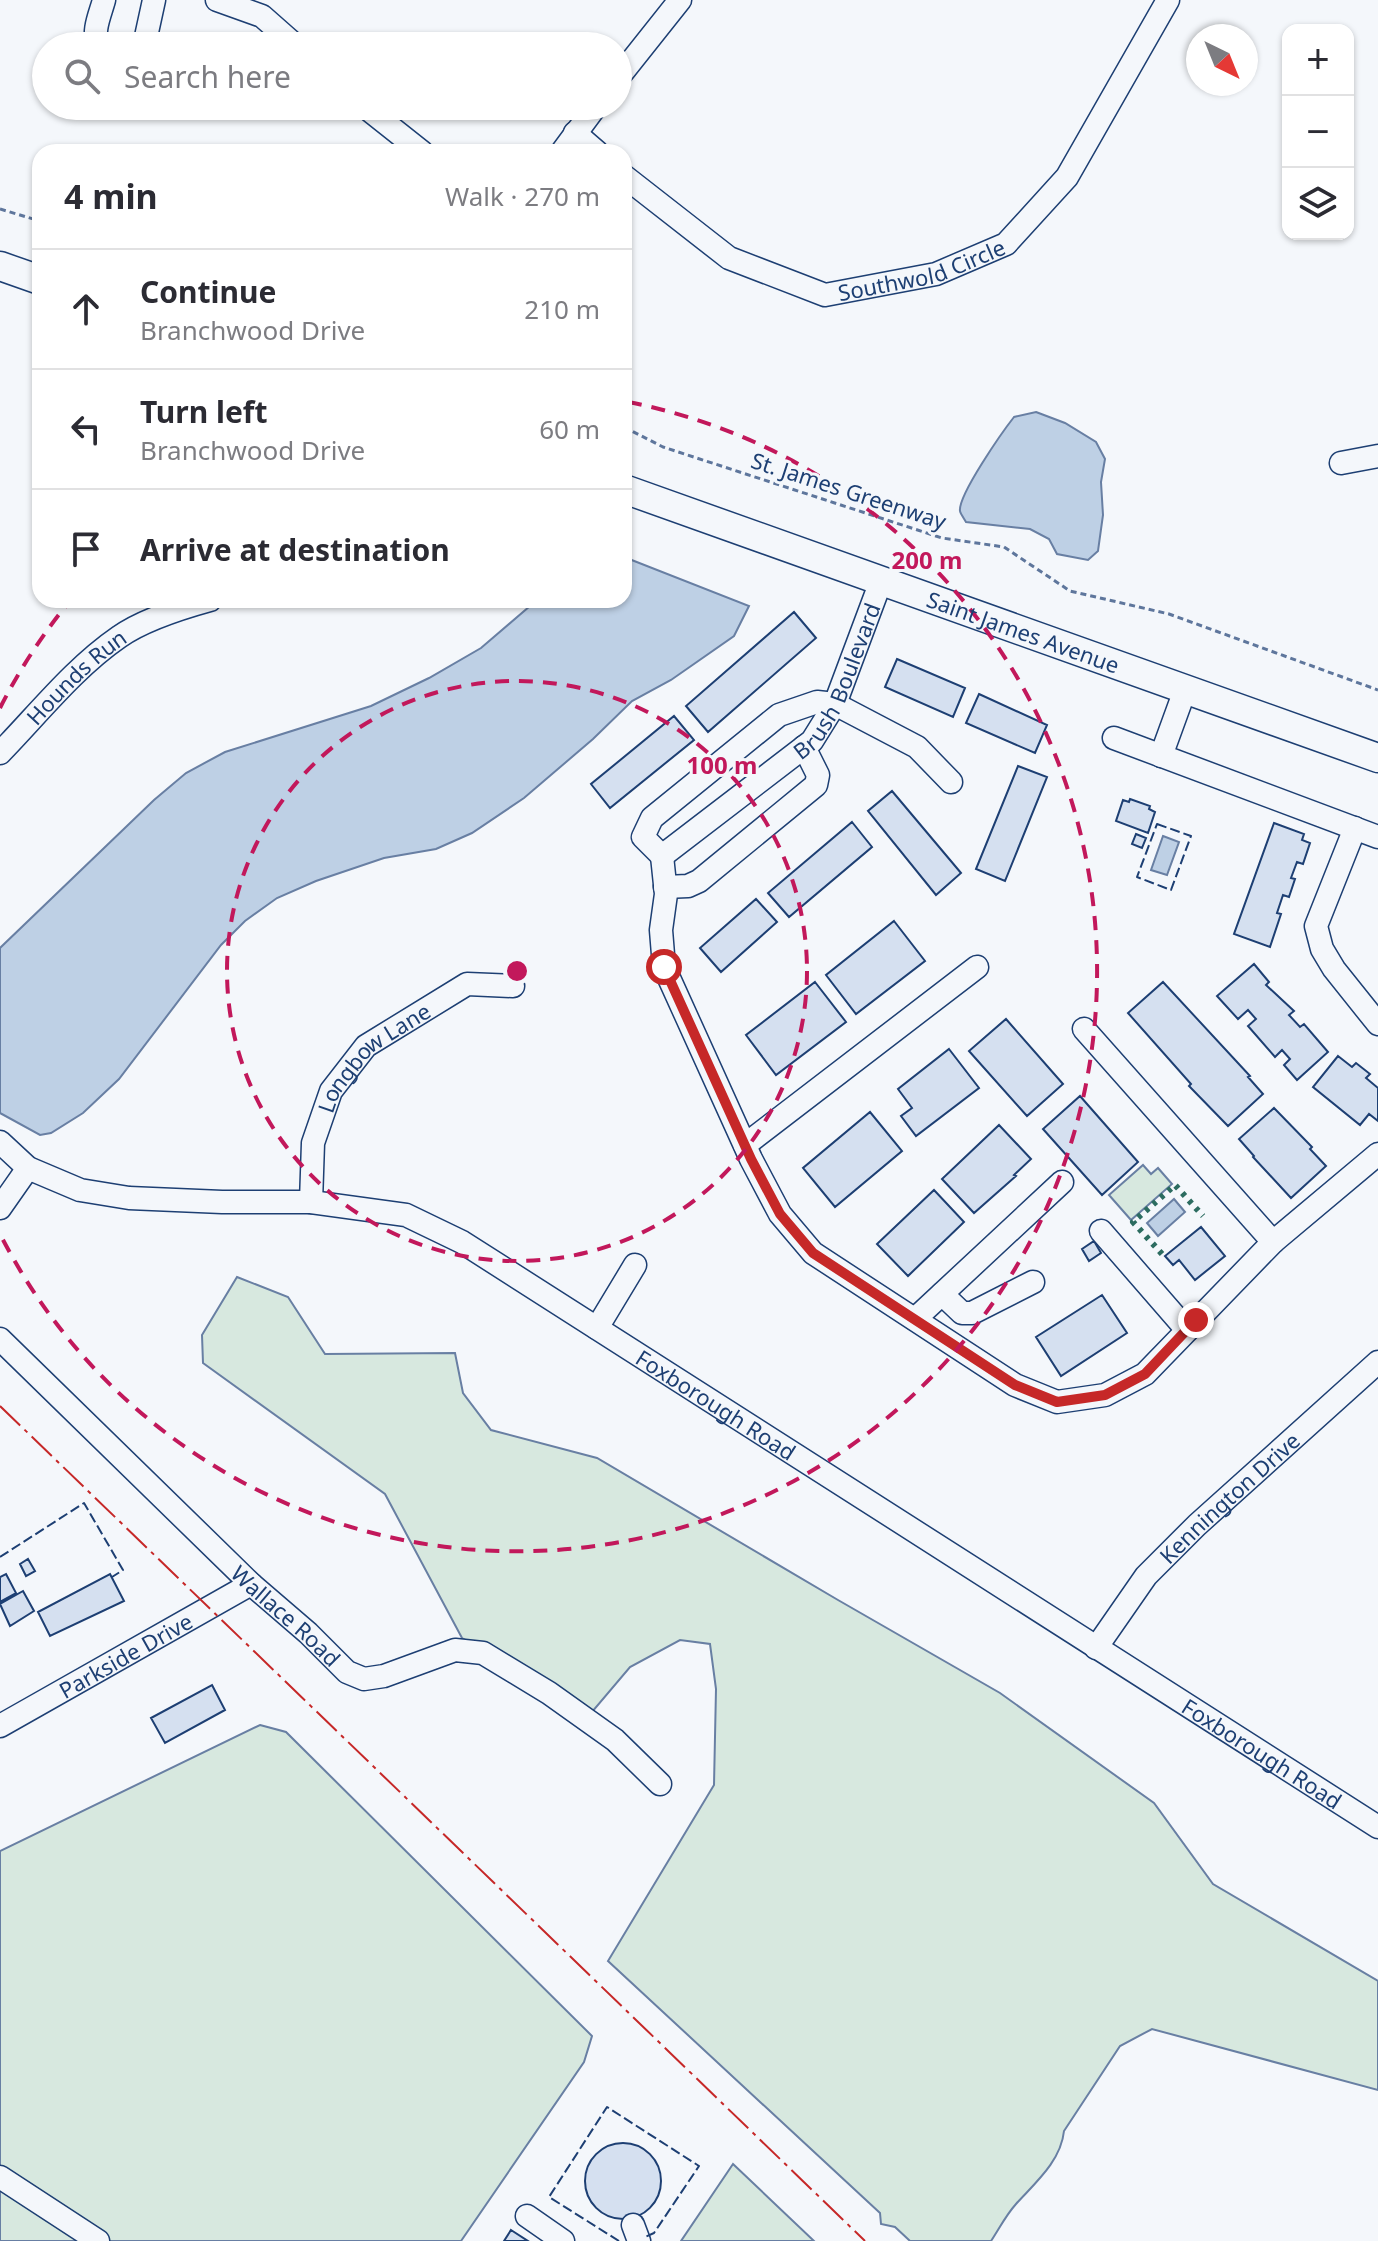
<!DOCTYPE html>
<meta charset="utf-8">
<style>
body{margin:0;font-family:"Noto Sans",sans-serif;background:#f2f2f3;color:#2b2b33}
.controls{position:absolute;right:24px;top:24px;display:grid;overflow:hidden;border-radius:16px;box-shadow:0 2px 6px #0004}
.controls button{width:72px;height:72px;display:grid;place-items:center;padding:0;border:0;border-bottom:2px solid #e1e1e2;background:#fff;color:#2b2b33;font:40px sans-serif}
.compass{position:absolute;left:1186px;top:24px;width:72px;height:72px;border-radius:50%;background:#fff;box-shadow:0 2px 6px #0004;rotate:137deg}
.stop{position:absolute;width:24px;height:24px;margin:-18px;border:6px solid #c62828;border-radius:50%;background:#fff}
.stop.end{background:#c62828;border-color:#fff;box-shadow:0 2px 8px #0008}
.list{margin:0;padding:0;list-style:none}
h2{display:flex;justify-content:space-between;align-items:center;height:104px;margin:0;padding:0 32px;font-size:34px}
h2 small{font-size:26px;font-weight:400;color:#7c7c81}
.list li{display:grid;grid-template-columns:52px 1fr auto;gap:24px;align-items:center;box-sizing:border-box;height:120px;padding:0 32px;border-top:2px solid #e1e1e2}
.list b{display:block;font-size:30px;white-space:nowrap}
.list p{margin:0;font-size:26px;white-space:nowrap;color:#7c7c81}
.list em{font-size:26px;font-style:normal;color:#7c7c81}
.icon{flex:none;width:44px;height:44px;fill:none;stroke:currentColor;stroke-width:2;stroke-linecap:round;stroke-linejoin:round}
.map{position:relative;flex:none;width:1378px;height:2241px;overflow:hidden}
.search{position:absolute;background:#fff;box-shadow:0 2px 6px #0004;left:32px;top:32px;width:600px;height:88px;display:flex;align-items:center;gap:20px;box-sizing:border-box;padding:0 28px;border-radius:44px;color:#7c7c81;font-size:30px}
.panel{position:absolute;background:#fff;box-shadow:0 2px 6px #0004;left:32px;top:144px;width:600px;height:464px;border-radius:24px}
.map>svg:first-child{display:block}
</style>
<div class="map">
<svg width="1378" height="2241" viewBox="0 0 1378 2241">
<rect width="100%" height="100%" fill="#f4f7fb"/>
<path fill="#d7e8df" stroke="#687fa3" stroke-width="2" d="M 1143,1165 L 1151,1174 L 1158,1168 L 1172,1184 L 1131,1220 L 1109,1195 Z
M 237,1277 L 288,1297 L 325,1354 L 455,1353 L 463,1393 L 491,1430 L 597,1458 L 838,1600 L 1000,1693 L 1154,1803 L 1213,1884 L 1378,1981 L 1378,2090 L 1152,2029 L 1120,2046 L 1064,2131 C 1061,2161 1035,2183 1016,2204 C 1006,2215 999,2229 991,2241 L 910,2241 L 895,2227 L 881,2224 L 880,2213 L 608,1961 L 714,1785 L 716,1689 L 710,1644 L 680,1640 L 630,1667 L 592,1712 L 462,1638 L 385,1494 L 203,1363 L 202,1335 Z
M 260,1725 L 286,1732 L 592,2036 L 584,2062 L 461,2241 L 0,2241 L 0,1851 Z
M 733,2164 L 814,2241 L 681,2241 Z"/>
<path fill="#bed0e5" stroke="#687fa3" stroke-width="2" d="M 1036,412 L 1065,423 L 1096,442 L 1105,459 L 1101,482 L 1103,515 L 1098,551 L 1088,560 L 1057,554 L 1049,539 L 1030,529 L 966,522 C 965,520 960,513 960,511 C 958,495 1003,431 1014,417 Z
M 624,557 L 749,606 L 734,636 L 671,680 L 632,701 L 593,739 L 524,798 L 472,833 L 436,849 L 384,858 L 316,881 L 277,898 L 245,921 L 221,945 L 119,1079 L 83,1113 L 51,1133 L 40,1135 L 0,1113 L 0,948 L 154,800 L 186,773 L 225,752 L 371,706 L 429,678 L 481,648 L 537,600 L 624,600 Z
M 1163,836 L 1179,842 L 1167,875 L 1151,870 Z
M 1174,1199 L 1185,1212 L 1158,1236 L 1147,1223 Z"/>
<path fill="#d5e0f0" stroke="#1d3f73" stroke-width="2" d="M 794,612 L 816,638 L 708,732 L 686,706 Z
M 897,659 L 965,688 L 953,717 L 885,687 Z
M 979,694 L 1047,725 L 1035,753 L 966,723 Z
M 674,716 L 694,740 L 610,808 L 591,784 Z
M 1018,766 L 1047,777 L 1005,881 L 976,869 Z
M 892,791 L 961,873 L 936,895 L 868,811 Z
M 1130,799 L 1150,806 L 1149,809 L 1155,812 L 1148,833 L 1116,821 L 1123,800 L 1129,802 Z
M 852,822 L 872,847 L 789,917 L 768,893 Z
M 1274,823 L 1304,834 L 1302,840 L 1310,843 L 1303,864 L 1297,862 L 1291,878 L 1295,879 L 1289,897 L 1283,895 L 1277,913 L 1281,914 L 1270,947 L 1234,934 Z
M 1136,834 L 1146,838 L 1142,848 L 1132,844 Z
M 756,899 L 777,922 L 721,972 L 700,948 Z
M 894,921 L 925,961 L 856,1014 L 826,975 Z
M 1254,964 L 1269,982 L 1266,985 L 1294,1011 L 1289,1015 L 1300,1027 L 1304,1024 L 1328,1052 L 1297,1080 L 1284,1065 L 1290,1059 L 1282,1050 L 1275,1057 L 1248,1026 L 1256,1019 L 1248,1010 L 1238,1019 L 1217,996 Z
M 815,982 L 846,1022 L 776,1075 L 746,1035 Z
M 1163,982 L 1250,1076 L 1248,1077 L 1263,1094 L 1228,1126 L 1189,1086 L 1191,1084 L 1128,1013 Z
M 1006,1019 L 1063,1084 L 1027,1116 L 969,1051 Z
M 949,1049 L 979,1088 L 916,1136 L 901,1116 L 912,1108 L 898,1089 Z
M 1338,1056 L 1352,1067 L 1356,1063 L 1370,1074 L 1366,1078 L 1378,1088 L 1378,1121 L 1369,1114 L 1360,1125 L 1313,1087 Z
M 1080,1096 L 1138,1162 L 1102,1195 L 1043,1129 Z
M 1274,1108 L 1312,1147 L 1310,1149 L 1326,1166 L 1291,1198 L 1253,1157 L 1254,1156 L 1239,1139 Z
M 870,1112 L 902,1151 L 835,1207 L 803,1168 Z
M 999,1125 L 1031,1159 L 1014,1175 L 1016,1176 L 974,1213 L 942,1179 Z
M 934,1190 L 964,1222 L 908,1276 L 877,1244 Z
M 1201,1227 L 1225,1256 L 1195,1280 L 1179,1260 L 1173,1265 L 1165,1256 Z
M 1094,1241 L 1101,1253 L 1089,1261 L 1082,1249 Z
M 1102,1295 L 1127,1333 L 1061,1376 L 1036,1337 Z
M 28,1559 L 35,1571 L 26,1576 L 20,1564 Z
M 6,1574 L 16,1593 L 0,1602 L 0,1577 Z
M 110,1574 L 124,1601 L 50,1636 L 38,1612 Z
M 23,1591 L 34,1611 L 10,1626 L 0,1604 Z
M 212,1685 L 225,1710 L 165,1743 L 151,1718 Z
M585 2181a38 38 0 1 1 76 0a38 38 0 1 1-76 0Z
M 511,2230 L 528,2241 L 504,2241 Z"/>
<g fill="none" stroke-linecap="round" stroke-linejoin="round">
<defs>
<g id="minor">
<path d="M 217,0 L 262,16 L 296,46"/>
<path d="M 98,46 C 92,31 100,15 104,0"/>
<path d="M 144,46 L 154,0"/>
<path d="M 618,78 L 680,0"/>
<path d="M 364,106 L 422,152"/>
<path d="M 575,133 L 597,152"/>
<path d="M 562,152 L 596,106"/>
<path id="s1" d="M 624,176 L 729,258 L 825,295 L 936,274 L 1006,244 L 1067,177 L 1168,0"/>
<path d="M 1341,463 L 1378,456"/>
<path d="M 1114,738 L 1378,837"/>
<path id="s2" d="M 0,753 C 38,714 74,668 119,637 C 143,620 181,608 210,600"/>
<path d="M 1161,756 L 1185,690"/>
<path d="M 1355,828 L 1316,926 L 1322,949 L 1334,969 L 1378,1024"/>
<path d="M 662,856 L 666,894 L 661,930 L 664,967 L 751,1159 L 780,1214 L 813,1253 L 1015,1385 L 1057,1402 L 1105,1395 L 1145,1374 L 1273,1242 L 1378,1154"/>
<path d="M 662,856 L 643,837 L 652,818 L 779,715 L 817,702 L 835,704 L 917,747 L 951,782"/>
<path id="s3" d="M 662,856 L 812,741 L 835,704 L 881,581"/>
<path d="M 665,887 L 688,886 L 699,881 L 816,785 L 818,775 L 804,747"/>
<path d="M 1084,1029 L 1273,1242"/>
<path id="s4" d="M 0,1142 L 28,1168 L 80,1190 L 129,1198 L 222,1202 L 311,1202 L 406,1215 L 462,1242 L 1378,1827"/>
<path d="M 745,1145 L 977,967"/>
<path id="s5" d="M 311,1202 L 313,1143 L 331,1091 L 366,1046 L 467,984 L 513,986"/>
<path d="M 0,1208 L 28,1168"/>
<path d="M 1101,1231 L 1187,1330"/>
<path d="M 942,1294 L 962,1313 L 972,1313 L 1033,1282"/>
<path d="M 915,1319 L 1062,1182"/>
<path d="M 597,1328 L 635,1265"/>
<path id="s6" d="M 0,1339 L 251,1584 L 308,1633 L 347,1672 L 364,1679 L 384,1676 L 455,1650 L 483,1653 L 549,1693 L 615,1740 L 660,1784"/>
<path id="s7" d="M 1096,1648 L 1146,1576 L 1197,1525 L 1378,1362"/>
<path id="s8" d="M 0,1726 L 251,1584"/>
<path d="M 0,2177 L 98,2241"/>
<path d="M 527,2216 L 563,2241"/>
<path d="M 633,2225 L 639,2241"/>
</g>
<g id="major">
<path d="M 0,266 L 40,280"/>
<path id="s9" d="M 624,489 L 1378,758"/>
</g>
</defs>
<use href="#minor" stroke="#1d3f73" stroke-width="25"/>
<use href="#major" stroke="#1d3f73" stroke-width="31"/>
<path stroke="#5e769c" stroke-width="3" stroke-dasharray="6 4" stroke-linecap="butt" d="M 0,209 L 40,221
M 624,427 L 663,447 L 942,538 L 1004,547 L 1070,591 L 1169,614 L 1378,690"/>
<use href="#minor" stroke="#f4f7fb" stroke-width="22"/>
<use href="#major" stroke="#f4f7fb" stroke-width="28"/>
<path stroke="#2c6c60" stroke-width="6" stroke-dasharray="4 6" stroke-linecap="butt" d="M 1162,1254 L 1133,1222 L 1175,1185 L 1203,1216"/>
<path stroke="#1d3f73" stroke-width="2" stroke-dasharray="10 4" stroke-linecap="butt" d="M 1157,824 L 1191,836 L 1171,890 L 1137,877 Z
M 0,1557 L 84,1503 L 123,1570 L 112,1577
M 619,2241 L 549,2197 L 607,2107 L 699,2166 L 654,2233 L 643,2238"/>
<path stroke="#c62828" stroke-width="2" stroke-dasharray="28 6 4 6" stroke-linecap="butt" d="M 0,1406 L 865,2241"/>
</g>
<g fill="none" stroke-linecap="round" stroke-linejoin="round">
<path stroke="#c62828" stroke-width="10" d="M 664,967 L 751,1159 L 780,1214 L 813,1253 L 1015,1385 L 1057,1402 L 1105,1395 L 1145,1374 L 1196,1320"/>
</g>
<g fill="none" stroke="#c2185b" stroke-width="4" stroke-dasharray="14 10">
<circle cx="517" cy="971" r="290"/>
<path d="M0 708A580 580 0 0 1 69 602M628 402A580 580 0 1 1 0 1234"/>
</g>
<g text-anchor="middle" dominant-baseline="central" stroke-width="6" stroke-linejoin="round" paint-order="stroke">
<g font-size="22" fill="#1d3f73" stroke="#f4f7fb">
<text stroke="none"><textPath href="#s1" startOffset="336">Southwold Circle</textPath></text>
<text transform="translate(849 490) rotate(18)">St. James Greenway</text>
<text stroke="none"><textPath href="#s9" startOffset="424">Saint James Avenue</textPath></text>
<text stroke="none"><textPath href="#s3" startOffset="254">Brush Boulevard</textPath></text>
<text stroke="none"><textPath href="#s2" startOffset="108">Hounds Run</textPath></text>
<text stroke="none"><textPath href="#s5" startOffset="168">Longbow Lane</textPath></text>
<text stroke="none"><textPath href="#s4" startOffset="786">Foxborough Road</textPath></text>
<text stroke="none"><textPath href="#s7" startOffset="202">Kennington Drive</textPath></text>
<text stroke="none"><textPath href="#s6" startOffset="398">Wallace Road</textPath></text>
<text stroke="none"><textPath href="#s8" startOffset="144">Parkside Drive</textPath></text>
<text stroke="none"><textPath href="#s4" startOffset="1434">Foxborough Road</textPath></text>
</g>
</g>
<circle cx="517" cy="971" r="12" fill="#c2185b" stroke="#f4f7fb" stroke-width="4"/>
<g font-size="24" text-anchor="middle" font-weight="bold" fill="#c2185b" stroke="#f4f7fb" stroke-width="6" stroke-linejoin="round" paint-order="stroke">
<text x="927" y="569">200 m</text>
<text x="722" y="774">100 m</text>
</g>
</svg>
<div class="controls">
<button>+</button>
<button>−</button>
<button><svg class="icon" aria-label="layers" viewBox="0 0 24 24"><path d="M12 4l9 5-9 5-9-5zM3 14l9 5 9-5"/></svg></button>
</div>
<svg class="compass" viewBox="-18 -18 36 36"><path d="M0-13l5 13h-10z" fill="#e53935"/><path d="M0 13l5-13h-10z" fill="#7c7c81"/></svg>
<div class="stop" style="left:664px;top:967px"></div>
<div class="stop end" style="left:1196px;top:1320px"></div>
<div class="search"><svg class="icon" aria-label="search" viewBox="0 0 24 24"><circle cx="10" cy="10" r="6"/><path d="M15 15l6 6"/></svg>Search here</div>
<section class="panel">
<h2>4 min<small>Walk · 270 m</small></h2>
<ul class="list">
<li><svg class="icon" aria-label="ahead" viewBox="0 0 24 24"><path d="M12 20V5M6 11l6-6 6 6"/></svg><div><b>Continue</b><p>Branchwood Drive</p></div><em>210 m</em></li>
<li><svg class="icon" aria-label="left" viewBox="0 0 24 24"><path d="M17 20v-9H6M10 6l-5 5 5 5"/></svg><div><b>Turn left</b><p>Branchwood Drive</p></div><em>60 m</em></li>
<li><svg class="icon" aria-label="arrive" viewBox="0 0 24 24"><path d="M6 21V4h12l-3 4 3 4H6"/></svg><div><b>Arrive at destination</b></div></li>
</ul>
</section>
</div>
